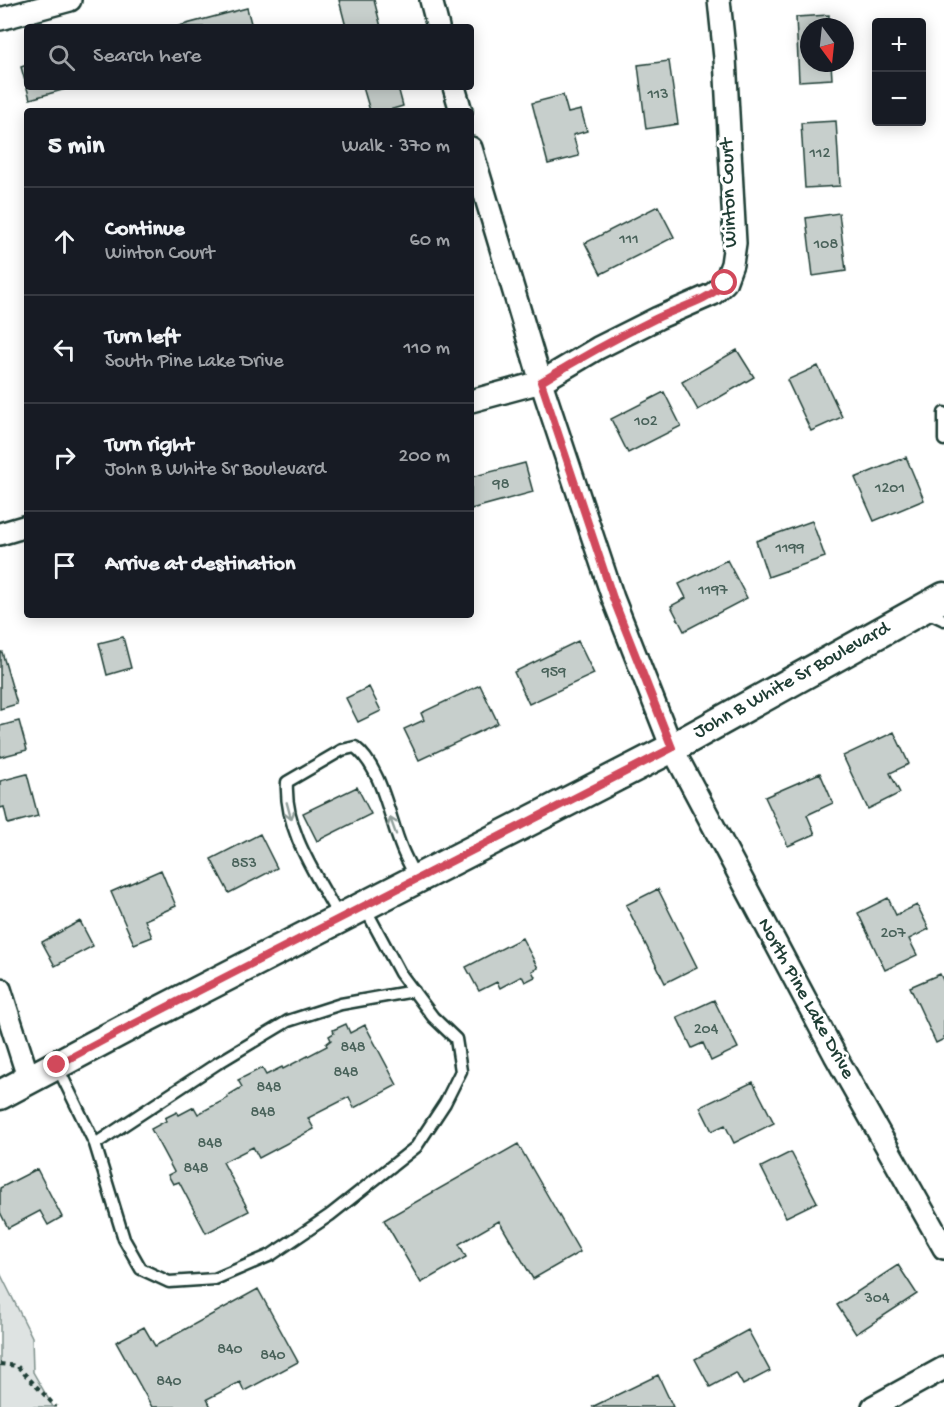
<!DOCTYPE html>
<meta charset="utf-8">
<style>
body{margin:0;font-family:"Gochi Hand",sans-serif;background:#242831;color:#f1f3f6}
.controls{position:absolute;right:18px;top:18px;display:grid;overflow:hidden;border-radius:6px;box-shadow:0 3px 15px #0003}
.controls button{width:54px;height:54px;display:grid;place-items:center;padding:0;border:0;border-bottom:2px solid #363941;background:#171b24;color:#f1f3f6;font:30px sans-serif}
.compass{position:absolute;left:800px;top:18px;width:54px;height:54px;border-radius:50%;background:#171b24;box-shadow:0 3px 15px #0003;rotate:165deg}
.stop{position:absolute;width:18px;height:18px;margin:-14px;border:4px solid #d1495b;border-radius:50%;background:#fff}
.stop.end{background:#d1495b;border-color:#fff;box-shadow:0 2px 6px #0008}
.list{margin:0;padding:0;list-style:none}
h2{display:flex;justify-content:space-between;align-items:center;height:78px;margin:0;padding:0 24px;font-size:26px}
h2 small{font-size:20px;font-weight:400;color:#9ea1a6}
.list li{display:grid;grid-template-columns:39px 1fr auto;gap:18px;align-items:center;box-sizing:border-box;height:108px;padding:0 24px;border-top:2px solid #363941}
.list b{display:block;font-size:22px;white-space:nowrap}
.list p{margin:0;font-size:20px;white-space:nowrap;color:#9ea1a6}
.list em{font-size:20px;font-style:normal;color:#9ea1a6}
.icon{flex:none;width:33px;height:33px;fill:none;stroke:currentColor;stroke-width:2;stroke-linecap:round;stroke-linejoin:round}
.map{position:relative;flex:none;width:944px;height:1407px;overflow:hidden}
.search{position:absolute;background:#171b24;box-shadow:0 3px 15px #0003;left:24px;top:24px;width:450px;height:66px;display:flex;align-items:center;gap:15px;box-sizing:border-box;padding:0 21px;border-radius:6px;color:#9ea1a6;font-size:22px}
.panel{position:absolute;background:#171b24;box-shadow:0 3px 15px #0003;left:24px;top:108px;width:450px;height:510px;border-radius:6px}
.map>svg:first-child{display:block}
</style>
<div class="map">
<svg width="944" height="1407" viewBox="0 0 944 1407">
<rect width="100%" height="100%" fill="#fff"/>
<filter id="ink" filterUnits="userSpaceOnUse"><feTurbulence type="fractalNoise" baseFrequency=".0167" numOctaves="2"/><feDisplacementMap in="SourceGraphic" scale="12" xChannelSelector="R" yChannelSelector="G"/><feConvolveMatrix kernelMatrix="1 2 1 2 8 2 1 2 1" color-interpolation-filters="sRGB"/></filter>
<g filter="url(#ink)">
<path fill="#dee3e2" stroke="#7e908b" stroke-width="1.5" d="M 0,1273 L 32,1337 L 33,1372 L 53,1407 L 0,1407 Z"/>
<path fill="#c7cfcc" stroke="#1f3d34" stroke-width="1.5" d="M 339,0 L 374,0 L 381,27 L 346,27 Z
M 247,8 L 252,27 L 180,27 L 179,26 Z
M 829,15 L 829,27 L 809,27 L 809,63 L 831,63 L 832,79 L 799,81 L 796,17 Z
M 669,61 L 678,124 L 646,129 L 638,65 Z
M 27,65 L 27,87 L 73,87 L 30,99 L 21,67 Z
M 363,87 L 398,87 L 403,106 L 386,111 L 370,111 Z
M 563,95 L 568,113 L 581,110 L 587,131 L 573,135 L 579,156 L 548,164 L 532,103 Z
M 836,121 L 840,186 L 805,188 L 801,123 Z
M 658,206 L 674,237 L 601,274 L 585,243 Z
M 839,213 L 846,271 L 813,276 L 806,218 Z
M 737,350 L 754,377 L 698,410 L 682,382 Z
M 818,366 L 842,417 L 811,431 L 787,380 Z
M 664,392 L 681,426 L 628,453 L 611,419 Z
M 906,457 L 924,500 L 874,521 L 855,478 Z
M 525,463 L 533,492 L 471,509 L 471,477 Z
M 812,521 L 825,557 L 768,577 L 756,541 Z
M 727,560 L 747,598 L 684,631 L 671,606 L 686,598 L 679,584 Z
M 123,637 L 131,668 L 107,675 L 99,643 Z
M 578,641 L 594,674 L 529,704 L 514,672 Z
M 0,652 L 2,652 L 17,704 L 0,709 Z
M 480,685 L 498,723 L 419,760 L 404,729 L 424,720 L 421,713 Z
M 369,687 L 381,711 L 358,722 L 346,698 Z
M 19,721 L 27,750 L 0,757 L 0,726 Z
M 894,732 L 909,764 L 890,773 L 900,793 L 868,809 L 843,756 Z
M 820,773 L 833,803 L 807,815 L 815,834 L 788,846 L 765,797 Z
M 27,774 L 38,816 L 8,824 L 4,807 L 0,808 L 0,781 Z
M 357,787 L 371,814 L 317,841 L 303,813 Z
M 260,834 L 277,868 L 229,893 L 211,859 Z
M 161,870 L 176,906 L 145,920 L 152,937 L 134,944 L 111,892 Z
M 658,889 L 697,967 L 665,983 L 626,905 Z
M 888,898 L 896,915 L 917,905 L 929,929 L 909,939 L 917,955 L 885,970 L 858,913 Z
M 80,921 L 93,946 L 55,966 L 42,942 Z
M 522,938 L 538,968 L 532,971 L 535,977 L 525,982 L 522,976 L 500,988 L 497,982 L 479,991 L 466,967 Z
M 940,974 L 944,982 L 944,1039 L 936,1043 L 910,987 Z
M 714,1000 L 738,1048 L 711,1061 L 703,1043 L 692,1048 L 677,1017 Z
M 346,1024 L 350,1033 L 365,1025 L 397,1085 L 354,1108 L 349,1097 L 308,1118 L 314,1129 L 259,1158 L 253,1147 L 223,1162 L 249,1211 L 206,1233 L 179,1182 L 173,1184 L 168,1175 L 174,1172 L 151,1129 L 166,1121 L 165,1118 L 177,1112 L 179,1115 L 194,1107 L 198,1114 L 228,1098 L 227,1096 L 242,1087 L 238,1080 L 262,1068 L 266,1075 L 282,1067 L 283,1069 L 327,1046 L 326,1044 L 331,1040 L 329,1036 L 334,1033 L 333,1030 Z
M 753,1082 L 774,1123 L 734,1143 L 725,1125 L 712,1131 L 700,1107 Z
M 518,1144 L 580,1252 L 533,1279 L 499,1221 L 459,1244 L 466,1257 L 421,1283 L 384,1220 Z
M 791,1152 L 817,1202 L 786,1217 L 761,1167 Z
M 37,1169 L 62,1217 L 48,1225 L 40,1211 L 8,1228 L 0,1212 L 0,1188 Z
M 898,1265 L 917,1294 L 856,1334 L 837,1305 Z
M 258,1289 L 298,1362 L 244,1391 L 240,1382 L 207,1399 L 211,1407 L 152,1407 L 116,1342 L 144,1327 L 155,1346 Z
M 748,1330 L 770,1371 L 743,1385 L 736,1373 L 710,1387 L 695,1359 Z
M 658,1375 L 673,1407 L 592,1407 Z"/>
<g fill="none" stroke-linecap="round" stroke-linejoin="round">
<defs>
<path id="lane" d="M 944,413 L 944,440
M 925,611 L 944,620
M 339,917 C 317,876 284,831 287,782 L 342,750 L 355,747 C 382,768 389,818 402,849 C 406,859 412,869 416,879
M 57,1066 L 95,1144 L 124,1239 L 141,1269 L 169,1282 L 215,1279 L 271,1255 L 330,1215 L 416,1147 L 445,1103 L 461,1071 L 456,1039 L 433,1017 L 400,973 L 365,908
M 95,1144 L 218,1063 L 288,1021 L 341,1004 L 414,991"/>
<path id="street" d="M 431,0 L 438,27
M 0,19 L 70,0
M 454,87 L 461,111
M 471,148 L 541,382 L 613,598 L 672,748 L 835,1055 L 944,1248
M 471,401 L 541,382 L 598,348 L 658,318 L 713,294 L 725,283 L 732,264 L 735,243 L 725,58 L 719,0
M 0,534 L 27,526
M 0,989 L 29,1080
M 873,1407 L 944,1368"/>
<path id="secondary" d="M 0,1095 L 130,1026 L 672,748 L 944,597"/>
</defs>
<use href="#lane" stroke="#1f3d34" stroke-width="15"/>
<use href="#street" stroke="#1f3d34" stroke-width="26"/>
<use href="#secondary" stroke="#1f3d34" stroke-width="33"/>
<path stroke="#1f3d34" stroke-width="4" stroke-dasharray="4.5 4.5" stroke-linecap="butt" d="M 0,1364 L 17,1366 L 56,1407"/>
<use href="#lane" stroke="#fff" stroke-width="10"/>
<use href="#street" stroke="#fff" stroke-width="21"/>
<use href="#secondary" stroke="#fff" stroke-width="28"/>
</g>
<defs><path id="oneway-shaft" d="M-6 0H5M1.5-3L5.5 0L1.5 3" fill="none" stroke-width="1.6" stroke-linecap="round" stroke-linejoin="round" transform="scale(1.5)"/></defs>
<g stroke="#8f9e9a">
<use href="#oneway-shaft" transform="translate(289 811) rotate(75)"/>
<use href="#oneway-shaft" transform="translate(393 826) rotate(-110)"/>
</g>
</g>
<g fill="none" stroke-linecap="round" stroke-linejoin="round" filter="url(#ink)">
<path stroke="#d1495b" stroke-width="8" d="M 57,1065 L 130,1026 L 672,748 L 613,598 L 541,382 C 578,359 616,338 655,319 C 679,307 706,302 725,283"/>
</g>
<g text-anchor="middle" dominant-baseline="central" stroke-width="6" stroke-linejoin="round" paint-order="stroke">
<g font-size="16" fill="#49625a">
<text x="658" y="95">113</text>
<text x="820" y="154">112</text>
<text x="629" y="240">111</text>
<text x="826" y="245">108</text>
<text x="646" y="422">102</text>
<text x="501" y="485">98</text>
<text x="890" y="489">1201</text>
<text x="790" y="549">1199</text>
<text x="713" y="591">1197</text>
<text x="554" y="673">959</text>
<text x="244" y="864">853</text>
<text x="893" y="934">207</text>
<text x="706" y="1030">204</text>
<text x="353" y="1048">848</text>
<text x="346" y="1073">848</text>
<text x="269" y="1088">848</text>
<text x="263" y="1113">848</text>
<text x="210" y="1144">848</text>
<text x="196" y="1169">848</text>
<text x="877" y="1299">304</text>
<text x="230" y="1350">840</text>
<text x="273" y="1356">840</text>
<text x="169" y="1382">840</text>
</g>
<g font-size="20" fill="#1f3d34" stroke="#fff">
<text transform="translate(730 193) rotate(-92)">Winton Court</text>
<text transform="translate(792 681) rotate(-29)">John B White Sr Boulevard</text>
<text transform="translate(805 999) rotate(61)">North Pine Lake Drive</text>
</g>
</g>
</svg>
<div class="controls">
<button>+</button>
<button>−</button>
</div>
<svg class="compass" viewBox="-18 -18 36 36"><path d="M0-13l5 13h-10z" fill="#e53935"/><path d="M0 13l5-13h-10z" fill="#9ea1a6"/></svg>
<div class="stop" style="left:725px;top:283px"></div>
<div class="stop end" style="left:57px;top:1065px"></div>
<div class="search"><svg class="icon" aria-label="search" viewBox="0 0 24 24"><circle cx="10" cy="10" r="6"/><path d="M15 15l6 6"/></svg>Search here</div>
<section class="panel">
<h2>5 min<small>Walk · 370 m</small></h2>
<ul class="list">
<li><svg class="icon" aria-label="ahead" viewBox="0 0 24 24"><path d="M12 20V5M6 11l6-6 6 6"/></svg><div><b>Continue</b><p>Winton Court</p></div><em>60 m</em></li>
<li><svg class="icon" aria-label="left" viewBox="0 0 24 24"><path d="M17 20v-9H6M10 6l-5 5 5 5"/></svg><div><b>Turn left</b><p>South Pine Lake Drive</p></div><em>110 m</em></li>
<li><svg class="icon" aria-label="right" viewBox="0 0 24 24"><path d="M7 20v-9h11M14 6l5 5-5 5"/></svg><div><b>Turn right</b><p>John B White Sr Boulevard</p></div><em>200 m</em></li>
<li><svg class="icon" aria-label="arrive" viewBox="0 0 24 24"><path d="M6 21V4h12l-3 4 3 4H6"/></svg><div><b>Arrive at destination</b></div></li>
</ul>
</section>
</div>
